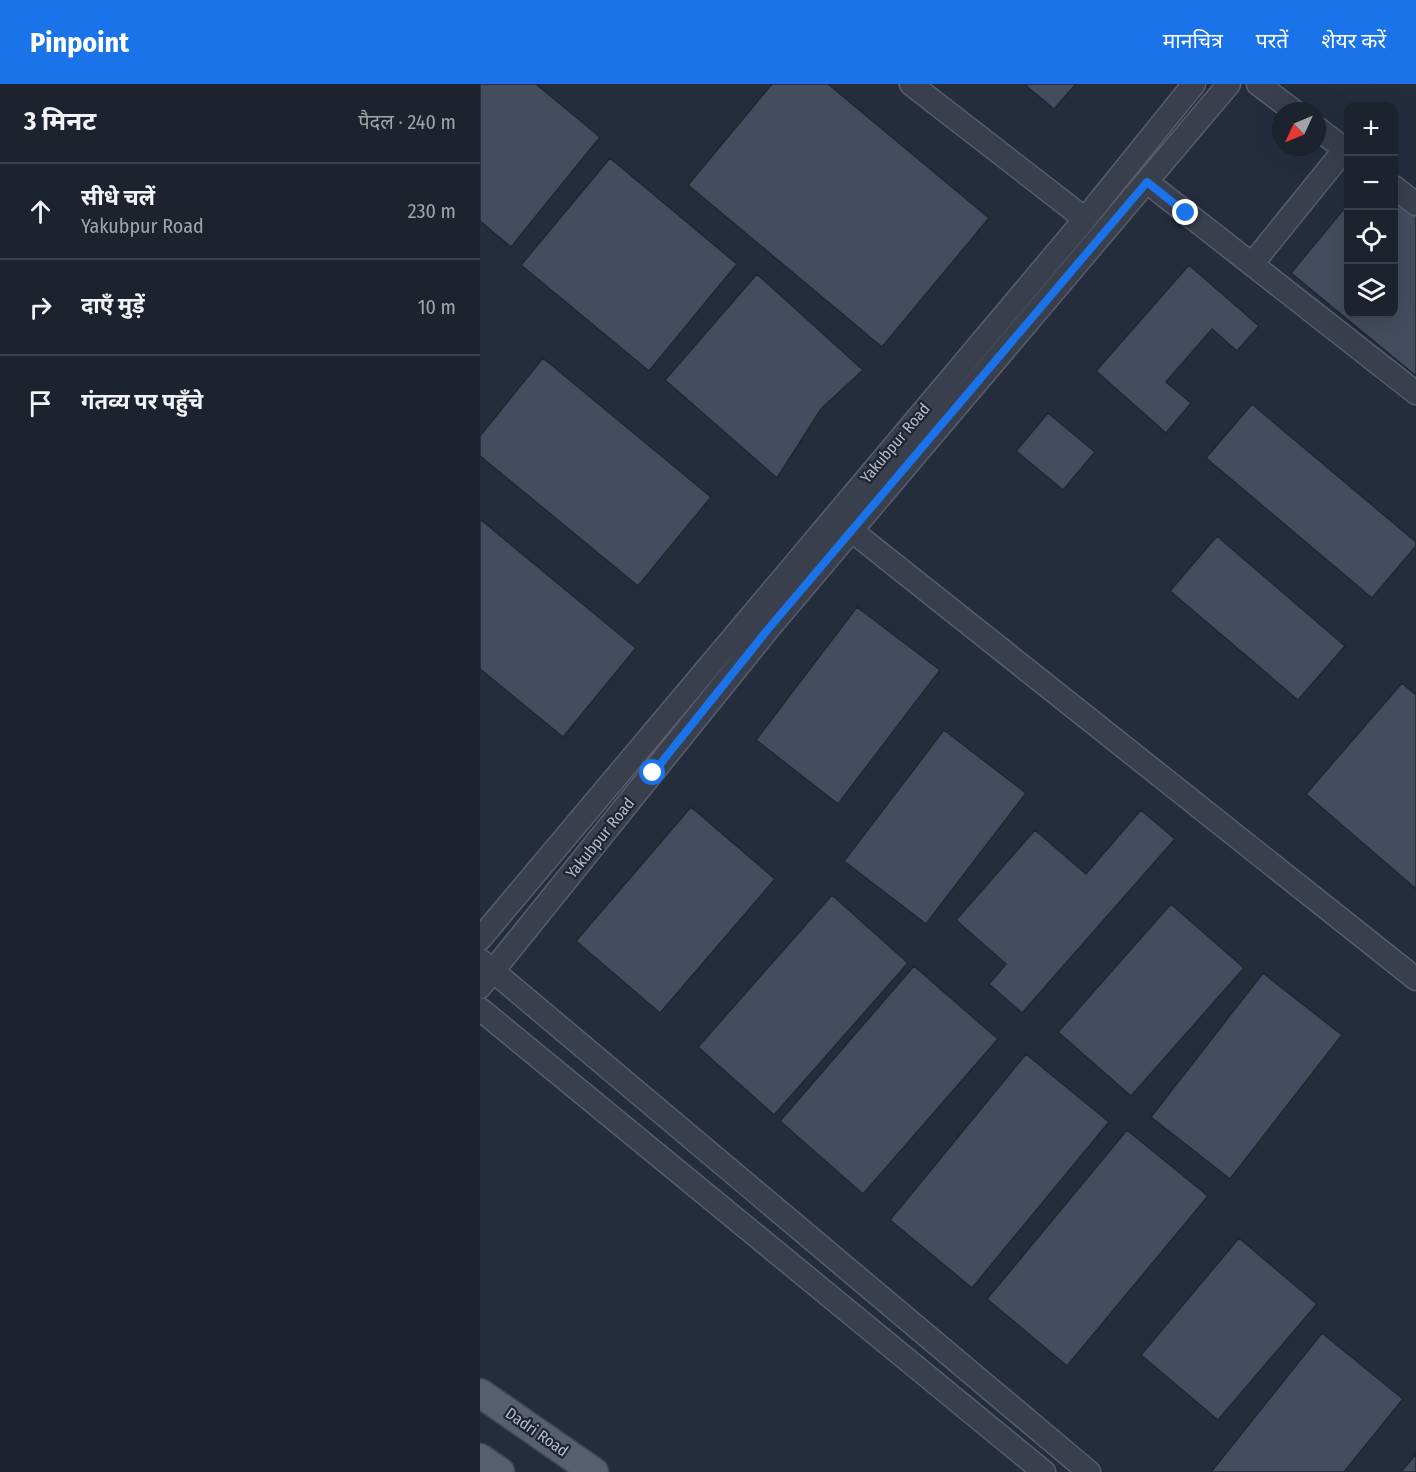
<!DOCTYPE html>
<html lang="hi">
<meta charset="utf-8">
<style>
body{margin:0;font-family:"Fira Sans Condensed","Noto Sans Devanagari",sans-serif;background:#292f3a;color:#f1f3f6}
.controls{position:absolute;right:18px;top:18px;display:grid;overflow:hidden;border-radius:12px;box-shadow:0 6px 24px #0002}
.controls button{width:54px;height:54px;display:grid;place-items:center;padding:0;border:0;border-bottom:2px solid #3a3f4a;background:#1c222e;color:#f1f3f6;font:30px sans-serif}
.compass{position:absolute;left:792px;top:18px;width:54px;height:54px;border-radius:50%;background:#1c222e;box-shadow:0 6px 24px #0002;rotate:226deg}
.stop{position:absolute;width:18px;height:18px;margin:-14px;border:4px solid #1a73e8;border-radius:50%;background:#fff}
.stop.end{background:#1a73e8;border-color:#fff;box-shadow:0 2px 6px #0008}
.list{margin:0;padding:0;list-style:none}
h2{display:flex;justify-content:space-between;align-items:center;height:78px;margin:0;padding:0 24px;font-size:26px}
h2 small{font-size:20px;font-weight:400;color:#a0a4aa}
.list li{display:grid;grid-template-columns:39px 1fr auto;gap:18px;align-items:center;box-sizing:border-box;height:96px;padding:0 24px;border-top:2px solid #3a3f4a}
.list b{display:block;font-size:22px;white-space:nowrap}
.list p{margin:0;font-size:20px;white-space:nowrap;color:#a0a4aa}
.list em{font-size:20px;font-style:normal;color:#a0a4aa}
.icon{flex:none;width:33px;height:33px;fill:none;stroke:currentColor;stroke-width:2;stroke-linecap:round;stroke-linejoin:round}
.map{position:relative;flex:none;width:936px;height:1388px;overflow:hidden}
header{display:flex;align-items:center;gap:36px;box-sizing:border-box;height:84px;padding:0 30px;background:#1a73e8;color:#fff}
header strong{font-size:28px}
nav{display:flex;gap:33px;margin-inline-start:auto;font-size:21px}
main{display:flex}
aside{flex:1;background:#1c222e}
.map>svg:first-child{display:block}
</style>
<header>
<strong>Pinpoint</strong>
<nav><a>मानचित्र</a><a>परतें</a><a>शेयर करें</a></nav>
</header>
<main>
<aside>
<h2>3 मिनट<small>पैदल · 240 m</small></h2>
<ul class="list">
<li><svg class="icon" aria-label="ahead" viewBox="0 0 24 24"><path d="M12 20V5M6 11l6-6 6 6"/></svg><div><b>सीधे चलें</b><p>Yakubpur Road</p></div><em>230 m</em></li>
<li><svg class="icon" aria-label="right" viewBox="0 0 24 24"><path d="M7 20v-9h11M14 6l5 5-5 5"/></svg><div><b>दाएँ मुड़ें</b></div><em>10 m</em></li>
<li><svg class="icon" aria-label="arrive" viewBox="0 0 24 24"><path d="M6 21V4h12l-3 4 3 4H6"/></svg><div><b>गंतव्य पर पहुँचे</b></div></li>
</ul>
</aside>
<div class="map">
<svg width="936" height="1388" viewBox="0 0 936 1388">
<rect width="100%" height="100%" fill="#252d3d"/>
<path fill="#444c5f" stroke="#202634" stroke-width="1.5" d="M 0,0 L 56,0 L 120,53 L 31,163 L 0,137 Z
M 292,0 L 348,0 L 509,134 L 402,263 L 208,101 Z
M 544,0 L 596,0 L 574,25 Z
M 130,74 L 257,180 L 169,287 L 41,181 Z
M 914,110 L 936,128 L 936,292 L 811,189 L 868,120 L 868,230 L 914,230 Z
M 709,181 L 779,242 L 757,267 L 732,245 L 686,298 L 711,319 L 686,349 L 616,287 Z
M 277,190 L 383,286 L 341,325 L 297,394 L 185,296 Z
M 63,274 L 231,413 L 158,502 L 0,372 L 0,352 Z
M 772,320 L 936,458 L 936,462 L 892,514 L 726,374 Z
M 568,329 L 615,368 L 583,406 L 536,367 Z
M 0,435 L 156,564 L 83,653 L 0,585 Z
M 737,452 L 865,562 L 818,616 L 690,507 Z
M 377,523 L 460,586 L 358,720 L 276,656 Z
M 922,599 L 936,611 L 936,805 L 826,710 Z
M 464,646 L 546,709 L 446,840 L 364,777 Z
M 211,723 L 295,795 L 180,929 L 96,857 Z
M 661,726 L 695,755 L 542,929 L 509,900 L 526,880 L 476,836 L 555,746 L 606,790 Z
M 352,811 L 428,879 L 294,1031 L 218,963 Z
M 691,820 L 764,884 L 651,1012 L 578,948 Z
M 434,882 L 518,955 L 383,1110 L 300,1037 Z
M 783,889 L 862,951 L 750,1095 L 671,1033 Z
M 546,970 L 629,1038 L 492,1204 L 410,1136 Z
M 647,1046 L 728,1112 L 587,1282 L 507,1215 Z
M 759,1154 L 837,1220 L 738,1336 L 661,1271 Z
M 842,1249 L 923,1315 L 864,1388 L 731,1388 Z
M 936,1370 L 936,1388 L 921,1388 Z"/>
<g fill="none" stroke-linecap="round" stroke-linejoin="round">
<defs>
<path id="minor" d="M 431,0 L 605,135
M 778,0 L 814,27
M 837,44 L 868,68
M 667,98 L 936,309
M 914,103 L 936,120
M 772,180 L 865,65
M 362,439 L 936,895
M 0,855 L 605,135 L 714,0
M 0,876 L 609,1388
M 0,903 L 289,544 L 749,0
M 0,925 L 564,1388"/>
<path id="major" d="M 0,1309 L 114,1388
M 0,1374 L 20,1388"/>
</defs>
<use href="#minor" stroke="#575d6b" stroke-width="25"/>
<use href="#major" stroke="#424856" stroke-width="31"/>
<use href="#minor" stroke="#393f4d" stroke-width="22"/>
<use href="#major" stroke="#575e6d" stroke-width="28"/>
</g>
<g fill="none" stroke-linecap="round" stroke-linejoin="round">
<path stroke="#1a73e8" stroke-width="8" d="M 173,689 L 289,544 L 667,98 L 706,129"/>
</g>
<g text-anchor="middle" dominant-baseline="central" stroke-width="4.5" stroke-linejoin="round" paint-order="stroke">
<g font-size="16" fill="#b5bac8" stroke="#1e2432">
<text transform="translate(415 359) rotate(-50)">Yakubpur Road</text>
<text transform="translate(120 754) rotate(-51)">Yakubpur Road</text>
<text transform="translate(57 1348) rotate(35)">Dadri Road</text>
</g>
</g>
</svg>
<div class="controls">
<button>+</button>
<button>−</button>
<button><svg class="icon" aria-label="locate" viewBox="0 0 24 24"><circle cx="12" cy="12" r="6"/><path d="M12 2v4M12 18v4M2 12h4M18 12h4"/></svg></button>
<button><svg class="icon" aria-label="layers" viewBox="0 0 24 24"><path d="M12 4l9 5-9 5-9-5zM3 14l9 5 9-5"/></svg></button>
</div>
<svg class="compass" viewBox="-18 -18 36 36"><path d="M0-13l5 13h-10z" fill="#e53935"/><path d="M0 13l5-13h-10z" fill="#a0a4aa"/></svg>
<div class="stop" style="left:173px;top:689px"></div>
<div class="stop end" style="left:706px;top:129px"></div>
</div>
</main>
